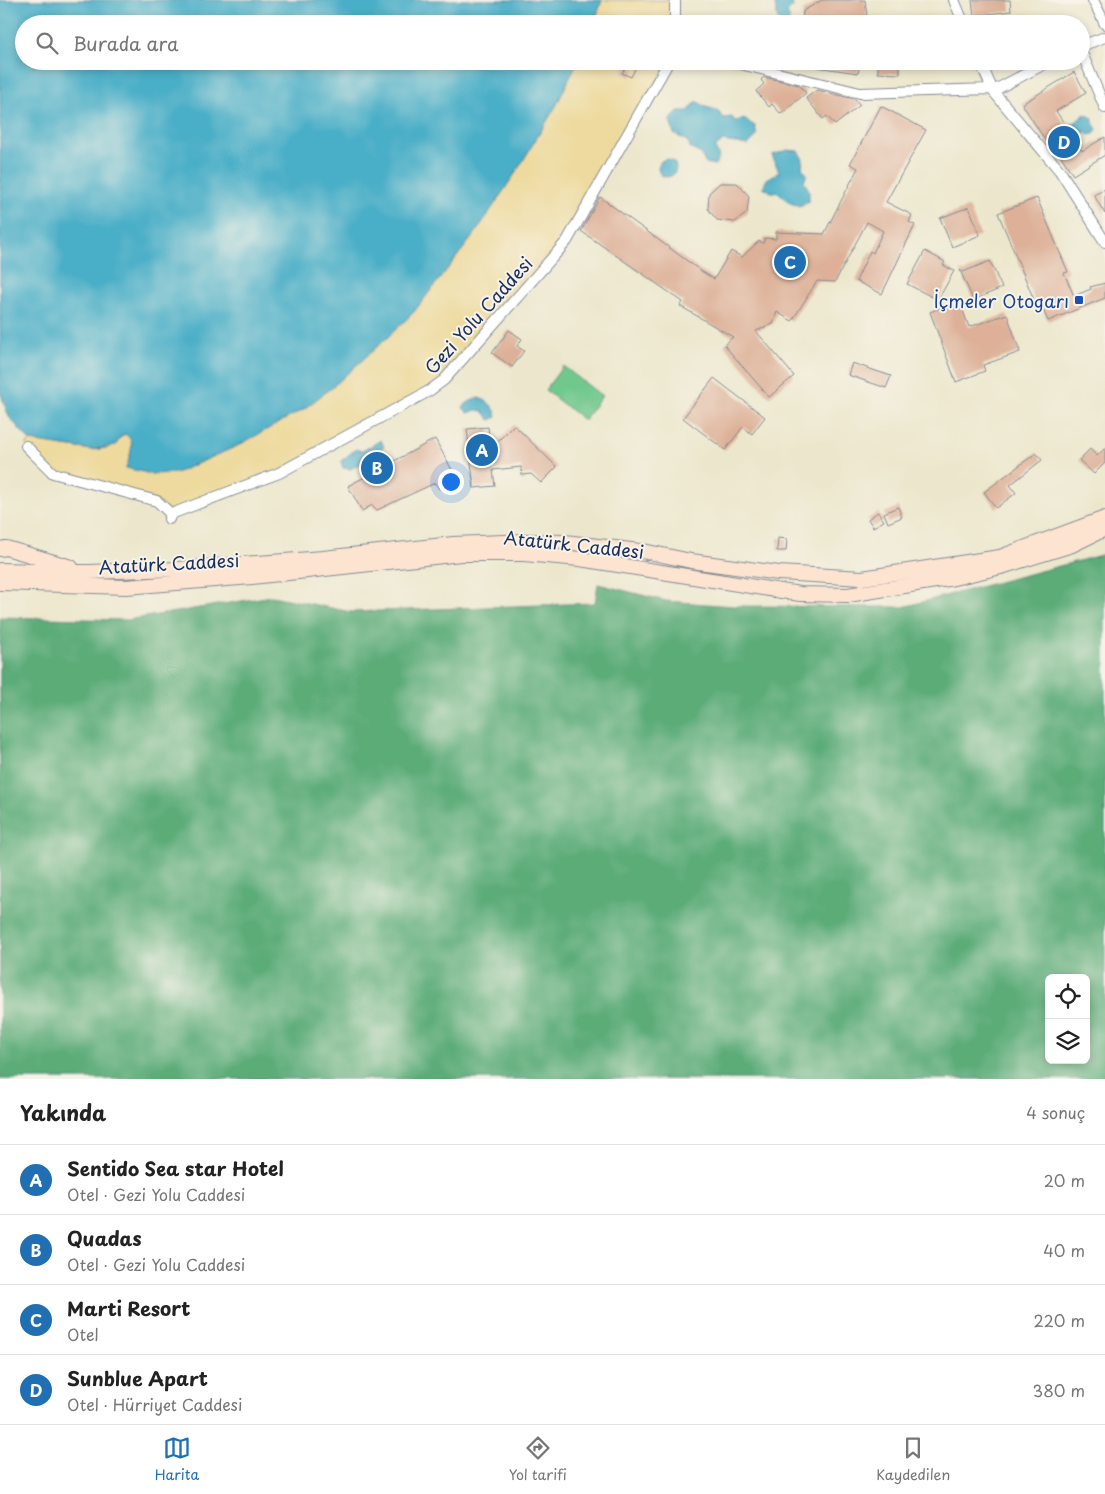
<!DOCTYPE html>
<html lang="tr">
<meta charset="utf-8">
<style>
body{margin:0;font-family:"Playpen Sans",sans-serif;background:#f2f2f2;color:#222}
.controls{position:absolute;right:15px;bottom:15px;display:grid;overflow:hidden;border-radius:8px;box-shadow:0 2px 8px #0003}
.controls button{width:45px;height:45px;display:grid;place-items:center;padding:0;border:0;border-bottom:1px solid #e0e0e0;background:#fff;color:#222;font:25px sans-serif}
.you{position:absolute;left:450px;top:481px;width:18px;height:18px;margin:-12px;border:4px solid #fff;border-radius:50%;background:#1a73e8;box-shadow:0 0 0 8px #1a73e833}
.badge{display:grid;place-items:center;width:32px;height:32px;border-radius:50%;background:#1f6fb2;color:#fff;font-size:16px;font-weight:700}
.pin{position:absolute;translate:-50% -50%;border:2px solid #fff;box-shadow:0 1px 5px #0006}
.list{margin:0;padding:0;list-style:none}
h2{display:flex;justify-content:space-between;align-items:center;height:65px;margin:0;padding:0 20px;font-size:21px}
h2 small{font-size:16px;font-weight:400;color:#767676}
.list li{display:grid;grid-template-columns:32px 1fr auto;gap:15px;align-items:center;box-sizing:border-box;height:70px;padding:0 20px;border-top:1px solid #e0e0e0}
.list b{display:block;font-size:19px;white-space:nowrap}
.list p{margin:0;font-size:16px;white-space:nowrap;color:#767676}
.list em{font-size:16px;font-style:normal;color:#767676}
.icon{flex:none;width:28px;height:28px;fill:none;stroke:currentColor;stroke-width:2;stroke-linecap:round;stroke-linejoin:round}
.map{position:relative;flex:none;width:1105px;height:1079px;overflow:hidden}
.search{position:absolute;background:#fff;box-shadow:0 2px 8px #0003;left:15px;right:15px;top:15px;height:55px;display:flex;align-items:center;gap:12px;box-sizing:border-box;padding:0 18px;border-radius:28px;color:#767676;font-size:19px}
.sheet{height:345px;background:#fff}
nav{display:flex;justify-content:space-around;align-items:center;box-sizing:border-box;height:70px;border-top:1px solid #e0e0e0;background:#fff;font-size:14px;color:#767676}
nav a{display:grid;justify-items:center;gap:2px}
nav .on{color:#1f6fb2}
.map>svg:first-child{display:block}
</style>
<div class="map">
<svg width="1105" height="1079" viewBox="0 0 1105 1079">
<rect width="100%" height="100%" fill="#f7f3e8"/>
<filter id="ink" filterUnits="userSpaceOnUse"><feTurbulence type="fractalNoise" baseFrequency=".02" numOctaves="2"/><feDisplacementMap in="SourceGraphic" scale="10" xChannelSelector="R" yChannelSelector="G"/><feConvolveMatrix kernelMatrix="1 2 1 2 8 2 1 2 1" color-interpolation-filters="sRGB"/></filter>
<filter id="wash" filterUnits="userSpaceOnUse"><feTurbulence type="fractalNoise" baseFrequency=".0096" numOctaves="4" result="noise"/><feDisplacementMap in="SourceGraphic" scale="20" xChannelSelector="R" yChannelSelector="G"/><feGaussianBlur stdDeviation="1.12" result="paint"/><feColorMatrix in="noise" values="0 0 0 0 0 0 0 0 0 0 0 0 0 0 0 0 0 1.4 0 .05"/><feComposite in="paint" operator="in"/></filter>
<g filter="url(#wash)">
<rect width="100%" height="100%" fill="#ece7cc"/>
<path fill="#71c88d" stroke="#467c76" d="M 563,366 L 602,396 L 584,420 L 545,390 Z"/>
<path fill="#5cac78" stroke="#3c6e6b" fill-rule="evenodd" d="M 1105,554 L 1105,1079 L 0,1079 L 0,617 L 127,620 L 272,596 L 351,612 L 595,603 L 598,584 L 666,601 L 733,606 L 903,607 ZM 1049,978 L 1086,978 L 1086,1060 L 1049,1060 Z"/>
<path fill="#eeda9e" stroke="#84847e" d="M 602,0 L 675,0 L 675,24 L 594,24 Z
M 578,61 L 669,61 L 567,241 L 444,380 L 279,473 L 171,514 L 157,501 L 53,473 L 26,446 L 30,441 L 92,450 L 108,448 L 125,434 L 129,436 L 132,443 L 176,473 L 237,446 L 304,409 L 337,383 L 413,313 L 474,235 L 516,172 L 556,106 Z"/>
<path fill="#48aec7" stroke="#326e92" d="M 0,0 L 602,0 L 594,24 L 24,24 L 24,61 L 578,61 L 556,106 L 516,172 L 474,235 L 413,313 L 387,338 L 337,383 L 304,409 L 237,446 L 176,473 L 151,474 L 126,468 C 129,457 137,441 125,434 L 120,437 L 116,445 L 92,450 L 30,441 L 9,417 L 0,392 Z
M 777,0 L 792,0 L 793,7 L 787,12 L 790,19 L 786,24 L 783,24 L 778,20 L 775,5 Z
M 697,101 L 706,107 L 717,110 L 723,118 L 732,117 L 735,121 L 744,119 L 755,126 L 757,136 L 748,145 L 723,141 L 715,148 L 719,157 L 715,165 L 705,163 L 701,154 L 691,149 L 687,141 L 674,134 L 670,121 L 678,111 L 688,111 Z
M 1085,114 L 1093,118 L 1093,123 L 1097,129 L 1094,134 L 1088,135 L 1085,132 L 1080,133 L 1072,125 Z
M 788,150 L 798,151 L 803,159 L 802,168 L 807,174 L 804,181 L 809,190 L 809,201 L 800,206 L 790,203 L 778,192 L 771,192 L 763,187 L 767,179 L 779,172 L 772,155 Z
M658 168a9 9 0 1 1 18 0a9 9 0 1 1-18 0Z
M 477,398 C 486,398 496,408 497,417 L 490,420 L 483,411 L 476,410 L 468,413 L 463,408 L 467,403 Z
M 381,440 L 384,447 L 366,457 L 366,461 L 350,469 L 343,468 L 341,461 L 356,449 L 362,451 Z"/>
<g id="blocks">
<path fill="#ddb097" d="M 822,0 L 865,0 L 868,24 L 802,24 L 803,11 Z
M 972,0 L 1010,0 L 1011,11 L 974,16 Z
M 816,61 L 861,61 L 858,73 L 816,67 Z
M 878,61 L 900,61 L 900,74 L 878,73 Z
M 627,65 L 635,69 L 631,77 L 622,73 Z
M 1074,72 L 1086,93 L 1056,111 L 1082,151 L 1105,137 L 1105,155 L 1073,175 L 1052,142 L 1047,143 L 1022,104 Z
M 764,77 L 799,85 L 806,93 L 781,114 L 772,104 L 769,107 L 756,91 L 764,84 L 761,80 Z
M 817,90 L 855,99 L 860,105 L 835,125 L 827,116 L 823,119 L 806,98 Z
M 881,106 L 926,130 L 886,202 L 912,215 L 909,222 L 915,225 L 882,294 L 856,281 L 870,251 L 873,253 L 883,231 L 867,222 L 835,282 L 817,281 L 792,321 L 777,312 L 773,324 L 756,331 L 794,376 L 769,397 L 724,345 L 733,337 L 680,306 L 683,302 L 581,231 L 600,197 L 701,271 L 714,279 L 731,251 L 742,257 L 759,241 L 763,243 L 765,238 L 776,239 L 776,232 L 824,234 L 858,168 L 850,164 Z
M 720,183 L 737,183 L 749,196 L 747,213 L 735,222 L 717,220 L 708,209 L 709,193 Z
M 1105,189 L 1105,214 L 1094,195 Z
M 1037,198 L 1068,272 L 1064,273 L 1074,296 L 1091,289 L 1090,287 L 1105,283 L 1105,298 L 1048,321 L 1041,305 L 1037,307 L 998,213 Z
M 969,207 L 980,235 L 952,247 L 940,218 Z
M 925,251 L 945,262 L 943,265 L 954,271 L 938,300 L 907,284 Z
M 990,261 L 1002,288 L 973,300 L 960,270 L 963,272 Z
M 959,300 L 969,327 L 1007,314 L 1020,352 L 983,365 L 985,371 L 956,382 L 930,312 Z
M 509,330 L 522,339 L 517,346 L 524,351 L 512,367 L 492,353 Z
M 852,363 L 891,376 L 886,388 L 848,375 Z
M 714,378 L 765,417 L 752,434 L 743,427 L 725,450 L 683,418 Z
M 514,425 L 557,467 L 541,483 L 531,474 L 522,475 L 521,467 L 493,470 L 495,486 L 474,488 L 467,429 L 488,427 L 490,449 Z
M 435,439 L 457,479 L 439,489 L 435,483 L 377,510 L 372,505 L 362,511 L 348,486 Z
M 1105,448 L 1105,463 L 1094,474 L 1079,460 L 1090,449 L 1097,456 Z
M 1036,453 L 1042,460 L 1010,485 L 1016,493 L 996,508 L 984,492 Z
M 898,507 L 902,517 L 888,523 L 884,513 Z
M 878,512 L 884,521 L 873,527 L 868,519 Z
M 778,538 L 787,539 L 786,551 L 777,551 Z"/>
</g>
</g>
<g filter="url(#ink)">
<use href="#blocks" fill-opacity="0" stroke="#848b95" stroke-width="1"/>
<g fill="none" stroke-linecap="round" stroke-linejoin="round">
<defs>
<path id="street" d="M 675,0 L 675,24
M 954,0 L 964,24
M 1093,0 L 1105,24
M 1081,46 L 1105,37
M 1081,51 L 1105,108
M 728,61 L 860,93 L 992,89 L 993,91 L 1050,61
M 980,61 L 992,89
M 993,91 L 1060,171 L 1105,242
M 26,446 L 53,473 L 157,501 L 171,514
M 169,519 L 171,514 L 279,473 L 429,391 L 444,380 L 567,241 L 669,61"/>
<path id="secondary" d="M 0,549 L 6,548 L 71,567
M 0,570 L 88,572 L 178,569 L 323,558 L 453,544 L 526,541 L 565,542 L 648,552 L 691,561 L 779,573 L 862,578 L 1000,557 L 1105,518
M 0,583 L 126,587 L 252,577 L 461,554 L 524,554 L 580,559 L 800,594 L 848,595 L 954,578 L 1001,567 L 1072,545 L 1105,529"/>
</defs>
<use href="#street" stroke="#848b95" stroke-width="12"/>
<use href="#secondary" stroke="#848b95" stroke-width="16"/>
<use href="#street" stroke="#fff" stroke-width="10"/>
<use href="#secondary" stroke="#fde4d1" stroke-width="14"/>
</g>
</g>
<rect fill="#1a4fb4" stroke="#f7f3e8" stroke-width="2" x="1074" y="295" width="10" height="10" rx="2.5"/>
<g text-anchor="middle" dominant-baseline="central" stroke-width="4" stroke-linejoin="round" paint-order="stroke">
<g font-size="18" fill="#164399" stroke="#f7f3e8" text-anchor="end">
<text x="1069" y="300">İçmeler Otogarı</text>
</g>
<g font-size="18" fill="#1b2f5e" stroke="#f7f3e8">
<text transform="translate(478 315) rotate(-48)">Gezi Yolu Caddesi</text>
<text transform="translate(574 544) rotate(6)">Atatürk Caddesi</text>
<text transform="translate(169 563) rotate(-3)">Atatürk Caddesi</text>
</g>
</g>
</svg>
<div class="controls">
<button><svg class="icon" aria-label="locate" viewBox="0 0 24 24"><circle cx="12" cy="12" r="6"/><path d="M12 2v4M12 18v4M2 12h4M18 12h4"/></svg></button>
<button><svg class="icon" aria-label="layers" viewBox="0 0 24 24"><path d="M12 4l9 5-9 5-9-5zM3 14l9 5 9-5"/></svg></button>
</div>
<div class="you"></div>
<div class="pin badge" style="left:482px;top:450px">A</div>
<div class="pin badge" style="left:377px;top:468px">B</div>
<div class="pin badge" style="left:790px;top:262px">C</div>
<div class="pin badge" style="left:1064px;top:142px">D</div>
<div class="search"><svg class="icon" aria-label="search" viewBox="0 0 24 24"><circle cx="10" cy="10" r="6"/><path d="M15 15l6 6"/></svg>Burada ara</div>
</div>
<section class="sheet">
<h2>Yakında<small>4 sonuç</small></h2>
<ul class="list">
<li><span class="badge">A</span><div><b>Sentido Sea star Hotel</b><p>Otel · Gezi Yolu Caddesi</p></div><em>20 m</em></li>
<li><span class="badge">B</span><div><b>Quadas</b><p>Otel · Gezi Yolu Caddesi</p></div><em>40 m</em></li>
<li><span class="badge">C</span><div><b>Marti Resort</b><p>Otel</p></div><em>220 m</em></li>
<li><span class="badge">D</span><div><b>Sunblue Apart</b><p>Otel · Hürriyet Caddesi</p></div><em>380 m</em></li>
</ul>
</section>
<nav>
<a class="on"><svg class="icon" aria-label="map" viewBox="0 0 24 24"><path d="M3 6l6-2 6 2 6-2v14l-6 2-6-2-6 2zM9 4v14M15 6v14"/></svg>Harita</a>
<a><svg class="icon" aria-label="directions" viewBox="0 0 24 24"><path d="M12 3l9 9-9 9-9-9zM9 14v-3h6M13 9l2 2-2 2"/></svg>Yol tarifi</a>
<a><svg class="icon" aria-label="saved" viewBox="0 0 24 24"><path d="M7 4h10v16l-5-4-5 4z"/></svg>Kaydedilen</a>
</nav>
